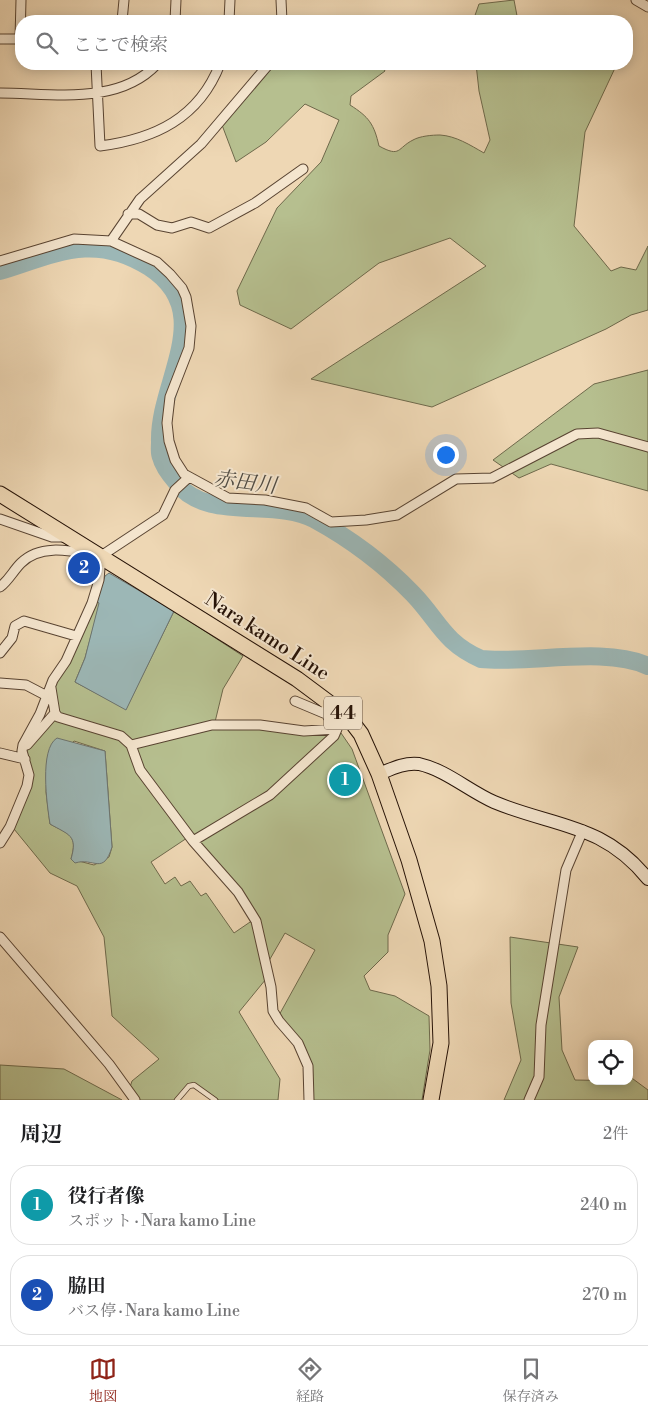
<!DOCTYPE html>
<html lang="ja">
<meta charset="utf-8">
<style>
body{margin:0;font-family:"Libre Bodoni","Noto Serif JP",serif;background:#f6f6f6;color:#202124}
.controls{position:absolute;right:15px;bottom:15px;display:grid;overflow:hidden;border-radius:10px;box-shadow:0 2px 12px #0003}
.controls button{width:45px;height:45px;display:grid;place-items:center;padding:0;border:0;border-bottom:1px solid #e0e0e0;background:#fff;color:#202124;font:25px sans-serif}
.you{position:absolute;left:445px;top:454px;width:18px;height:18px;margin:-12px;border:4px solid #fff;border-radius:50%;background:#1a73e8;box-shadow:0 0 0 8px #1a73e833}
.badge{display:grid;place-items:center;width:32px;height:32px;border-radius:50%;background:#8f2418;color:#fff;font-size:16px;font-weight:700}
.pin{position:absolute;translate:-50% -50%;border:2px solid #fff;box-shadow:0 1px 5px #0006}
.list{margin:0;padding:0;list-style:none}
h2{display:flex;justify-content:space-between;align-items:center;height:65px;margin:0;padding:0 20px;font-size:21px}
h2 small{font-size:16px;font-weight:400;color:#757577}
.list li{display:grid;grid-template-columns:32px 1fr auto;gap:15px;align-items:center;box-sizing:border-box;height:80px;margin:0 10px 10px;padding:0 10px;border:1px solid #e0e0e0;border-radius:20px}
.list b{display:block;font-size:19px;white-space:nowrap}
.list p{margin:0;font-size:16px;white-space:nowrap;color:#757577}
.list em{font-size:16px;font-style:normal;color:#757577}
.icon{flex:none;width:28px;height:28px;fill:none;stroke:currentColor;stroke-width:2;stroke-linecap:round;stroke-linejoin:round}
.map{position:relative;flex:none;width:648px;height:1100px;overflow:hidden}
.search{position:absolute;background:#fff;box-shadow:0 2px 12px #0003;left:15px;right:15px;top:15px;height:55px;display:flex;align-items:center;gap:12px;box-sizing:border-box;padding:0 18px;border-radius:20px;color:#757577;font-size:19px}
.sheet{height:245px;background:#fff}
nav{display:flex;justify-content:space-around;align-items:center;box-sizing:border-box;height:70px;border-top:1px solid #e0e0e0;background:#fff;font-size:14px;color:#757577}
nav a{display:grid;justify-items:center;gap:2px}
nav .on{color:#8f2418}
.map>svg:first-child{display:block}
</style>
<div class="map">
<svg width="648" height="1100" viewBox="0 0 648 1100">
<rect width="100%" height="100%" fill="#eed7b4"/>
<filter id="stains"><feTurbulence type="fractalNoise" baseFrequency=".004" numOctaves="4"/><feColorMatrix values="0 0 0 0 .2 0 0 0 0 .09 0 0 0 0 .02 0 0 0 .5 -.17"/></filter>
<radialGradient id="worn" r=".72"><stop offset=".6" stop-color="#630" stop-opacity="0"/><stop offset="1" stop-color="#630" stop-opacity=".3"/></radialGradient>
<path fill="#b6bf8f" stroke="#6e694b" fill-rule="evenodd" d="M 514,0 L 518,21 L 473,21 L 479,4 Z
M 273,64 L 381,64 L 385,71 L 351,96 L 350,105 C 369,117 374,124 379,146 C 401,158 397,148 413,140 C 420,136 432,135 440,135 C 456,136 470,145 484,153 L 490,140 L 479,91 L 476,64 L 612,64 L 615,68 L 585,132 L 574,226 L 611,271 L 621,267 L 636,270 L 648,246 L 648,310 L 631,315 L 606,329 L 432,407 L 311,379 L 486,266 L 450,238 L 379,263 L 291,329 L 240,305 L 237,291 L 277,208 L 321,162 L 339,120 L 305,104 L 266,142 L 236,162 L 222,125 Z
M 648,370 L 648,491 L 551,464 L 519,478 L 493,460 L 594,384 Z
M 96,601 L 100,603 L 85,658 L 75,682 L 126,709 L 174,611 L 243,656 L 223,689 L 215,722 L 131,742 L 59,715 L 53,688 Z
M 54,717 L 123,741 L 187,838 L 151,862 L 165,884 L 175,877 L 181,886 L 190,881 L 201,896 L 206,893 L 234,933 L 253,920 L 266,979 L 239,1012 L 280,1079 L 278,1100 L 219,1100 L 194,1083 L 188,1084 L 174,1100 L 140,1100 L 130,1087 L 132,1081 L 159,1059 L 112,1016 L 104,937 L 77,886 L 50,873 L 14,829 L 29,790 L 26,752 L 31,743 ZM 74,741 L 105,751 L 112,847 L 109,857 L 94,865 L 71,859 C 78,835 70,835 50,824 L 46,792 L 47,773 Z
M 214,726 L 326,733 L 329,737 L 269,792 L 193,837 L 142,769 L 133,745 Z
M 341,733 L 352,749 L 405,894 L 388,935 L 388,952 L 364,976 L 370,990 L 395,996 L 429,1016 L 430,1050 L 422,1100 L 310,1100 L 310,1066 L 278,1017 L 315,950 L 285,933 L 266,966 L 258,920 L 195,841 L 213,832 L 333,742 Z
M 510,937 L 578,947 L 559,997 L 562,1050 L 575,1080 L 629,1081 L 629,1076 L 648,1090 L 648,1100 L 504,1100 L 521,1060 L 511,1003 Z
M 0,1065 L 64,1069 L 122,1100 L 0,1100 Z"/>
<path fill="#9cb7b6" stroke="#6d7570" d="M 109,573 L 174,611 L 126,710 L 75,682 L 85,658 L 99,603 L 96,601 L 105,576 Z
M 57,738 L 105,751 L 112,847 C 103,876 94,857 75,863 L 71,859 C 78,835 69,835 50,824 C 47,805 39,749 57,738 Z"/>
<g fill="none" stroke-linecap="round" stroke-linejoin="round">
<path stroke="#9cb7b6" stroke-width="18" d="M 0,271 C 55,254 94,232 149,267 C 219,312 158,381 160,442 C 160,447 159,453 161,457 C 163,466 171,476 177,483 C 206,522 275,498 314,519 C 349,538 385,565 413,594 C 439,621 443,642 481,659 C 529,664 605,646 648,666"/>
<defs>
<path id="service" d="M 177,1100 L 189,1086 L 194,1085 L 215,1100"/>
<path id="minor" d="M 281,0 L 282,21
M 636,0 L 648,7
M 122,21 L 124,0
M 175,21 L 176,0
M 229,21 L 230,0
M 0,39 L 21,39
M 20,39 L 21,0
M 96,64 L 100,146 C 155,139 199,118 220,64
M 0,93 C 52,93 118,106 157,64
M 128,214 L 139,214 L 157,225 L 172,228 L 191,222 L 209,228 L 255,203 L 303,169
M 111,241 L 140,199 L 201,144 L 269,64
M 0,261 L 74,239 L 111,241 L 157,262 L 170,274 L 182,288 L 186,297 L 191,326 L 189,348 L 170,397 L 167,423 L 169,441 L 175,460 L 184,474 L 228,498 L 265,500 L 306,508 L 331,522 L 366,520 L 397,515 L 456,479 L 492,478 L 577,434 L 598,433 L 648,447
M 0,519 L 52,537 L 67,537
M 0,587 C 9,580 13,571 21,563 C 42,542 75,552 101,556 L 163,515 L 175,490 L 188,478
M 0,653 L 12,638 L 15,626 L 24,621 L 76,636
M 0,683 L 26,685 L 47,696
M 51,688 L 55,713 L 58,717 L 121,736 L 131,745 L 140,770 L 193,841
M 295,701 L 326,714
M 27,745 L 55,713
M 131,745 L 212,725 L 260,725 L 304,731 L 337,729
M 0,753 L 25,759
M 0,843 L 10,827 L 27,786 L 29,775 L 22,751 L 23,745 L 40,714 L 53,680 L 66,661 L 92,603 L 99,580 L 101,556
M 0,937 L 109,1064 L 135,1100
M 309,1100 L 308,1066 L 298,1043 L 279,1021 L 273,1011 L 271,987 L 256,921 L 238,892 L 193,841 L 270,795 L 334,736 L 337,729 L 326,714 L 328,701
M 529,1100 L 539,1077 L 541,1025 L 566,870 L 583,830"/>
<path id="secondary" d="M 379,774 C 391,769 405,762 419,764 C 446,770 469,791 494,802 C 554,827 603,823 648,879"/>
<path id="primary" d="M 0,494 L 297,679 L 348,717 L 361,734 L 379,774 L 409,860 L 432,941 L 439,986 L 441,1043 L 431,1100"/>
</defs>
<use href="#service" stroke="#594432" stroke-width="6"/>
<use href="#minor" stroke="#594432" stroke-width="11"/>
<use href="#secondary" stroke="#271307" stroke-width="14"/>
<use href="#primary" stroke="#271307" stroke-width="17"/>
<use href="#service" stroke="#f4e5ce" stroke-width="4.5"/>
<use href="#minor" stroke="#f4e5ce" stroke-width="9"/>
<use href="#secondary" stroke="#f4e5ce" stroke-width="12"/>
<use href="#primary" stroke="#eed7b4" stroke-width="15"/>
</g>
<g text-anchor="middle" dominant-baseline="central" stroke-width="4" stroke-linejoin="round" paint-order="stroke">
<rect fill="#f4e5ce" stroke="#645243" stroke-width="1" x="324" y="696.5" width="38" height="33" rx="4"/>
<g font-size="19" font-weight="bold" fill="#271307">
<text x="343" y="713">44</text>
</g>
<g font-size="20" fill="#271307" stroke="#f4e5ce">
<text transform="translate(267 637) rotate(33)">Nara kamo Line</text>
</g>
<g font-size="21" font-style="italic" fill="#504c44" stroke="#f4e5ce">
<text transform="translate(245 483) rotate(7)">赤田川</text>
</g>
</g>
<rect width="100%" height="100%" filter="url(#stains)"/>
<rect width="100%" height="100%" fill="url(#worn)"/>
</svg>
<div class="controls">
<button><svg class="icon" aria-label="locate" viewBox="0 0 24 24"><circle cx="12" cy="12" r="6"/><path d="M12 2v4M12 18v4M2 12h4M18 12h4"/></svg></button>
</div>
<div class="you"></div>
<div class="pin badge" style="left:345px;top:780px;background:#0f9aa8">1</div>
<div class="pin badge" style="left:84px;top:568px;background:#1a4fb4">2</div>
<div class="search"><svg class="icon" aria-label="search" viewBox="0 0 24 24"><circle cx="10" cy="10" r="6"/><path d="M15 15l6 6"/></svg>ここで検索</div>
</div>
<section class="sheet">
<h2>周辺<small>2件</small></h2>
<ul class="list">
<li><span class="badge" style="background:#0f9aa8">1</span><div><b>役行者像</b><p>スポット · Nara kamo Line</p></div><em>240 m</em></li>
<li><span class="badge" style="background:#1a4fb4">2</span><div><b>脇田</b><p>バス停 · Nara kamo Line</p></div><em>270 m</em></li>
</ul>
</section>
<nav>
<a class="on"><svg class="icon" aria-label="map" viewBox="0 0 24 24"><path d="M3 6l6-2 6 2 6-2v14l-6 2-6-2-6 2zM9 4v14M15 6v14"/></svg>地図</a>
<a><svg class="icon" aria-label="directions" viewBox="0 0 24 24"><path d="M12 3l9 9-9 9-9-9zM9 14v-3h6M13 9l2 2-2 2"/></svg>経路</a>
<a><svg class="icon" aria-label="saved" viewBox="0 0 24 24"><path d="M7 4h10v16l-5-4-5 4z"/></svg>保存済み</a>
</nav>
